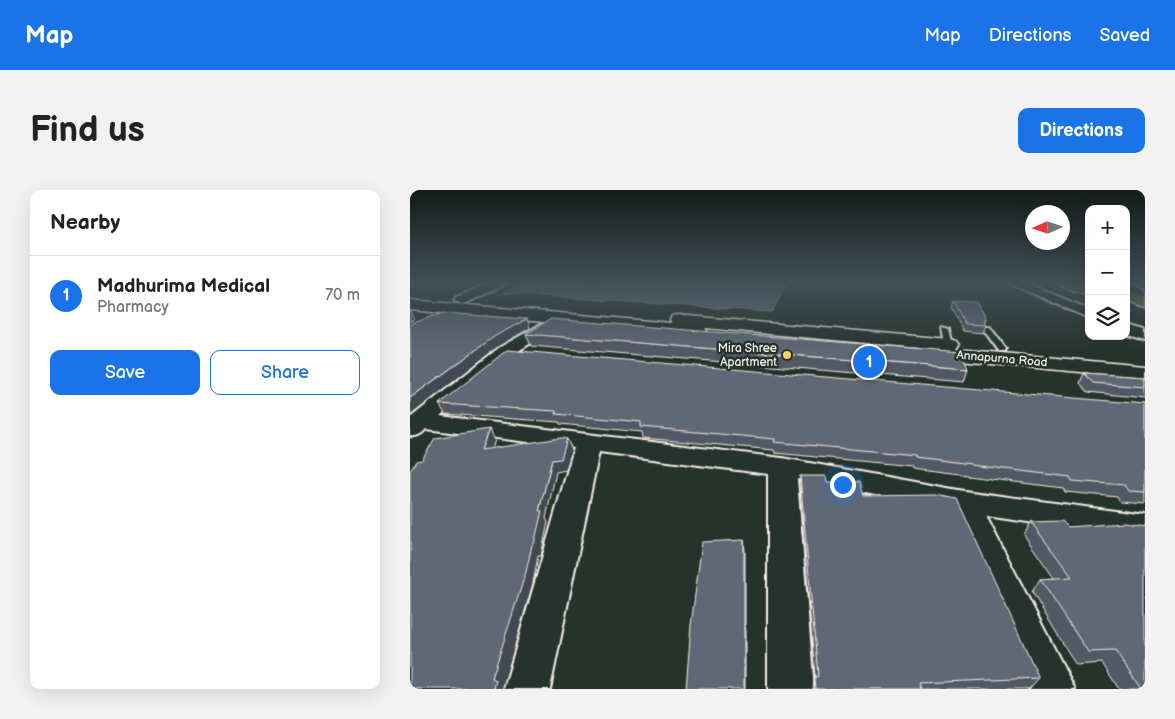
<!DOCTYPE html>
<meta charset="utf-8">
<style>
body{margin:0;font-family:"Balsamiq Sans",sans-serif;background:#f2f2f2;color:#222}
.controls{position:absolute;right:15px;top:15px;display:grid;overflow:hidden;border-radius:10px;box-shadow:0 5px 20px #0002}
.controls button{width:45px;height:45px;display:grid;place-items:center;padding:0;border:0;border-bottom:1px solid #e0e0e0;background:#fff;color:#222;font:25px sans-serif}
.compass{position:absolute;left:615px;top:15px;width:45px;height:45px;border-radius:50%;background:#fff;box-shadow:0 5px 20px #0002;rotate:267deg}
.you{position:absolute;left:432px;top:294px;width:18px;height:18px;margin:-12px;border:4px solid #fff;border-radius:50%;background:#1a73e8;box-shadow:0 0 0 8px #1a73e833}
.badge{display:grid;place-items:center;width:32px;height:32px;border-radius:50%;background:#1a73e8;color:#fff;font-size:16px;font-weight:700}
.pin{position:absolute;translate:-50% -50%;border:2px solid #fff;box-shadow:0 1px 5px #0006}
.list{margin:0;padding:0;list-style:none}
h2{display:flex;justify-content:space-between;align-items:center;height:65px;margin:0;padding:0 20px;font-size:21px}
h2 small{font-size:16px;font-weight:400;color:#767676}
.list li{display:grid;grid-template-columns:32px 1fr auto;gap:15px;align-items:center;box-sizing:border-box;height:80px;padding:0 20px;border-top:1px solid #e0e0e0}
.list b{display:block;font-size:19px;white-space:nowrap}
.list p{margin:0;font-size:16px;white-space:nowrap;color:#767676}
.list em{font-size:16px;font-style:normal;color:#767676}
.actions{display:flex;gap:10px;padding:15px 20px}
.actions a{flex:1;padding:11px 0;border:1px solid #1a73e8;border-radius:10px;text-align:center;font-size:18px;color:#1a73e8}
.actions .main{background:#1a73e8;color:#fff}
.icon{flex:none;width:28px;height:28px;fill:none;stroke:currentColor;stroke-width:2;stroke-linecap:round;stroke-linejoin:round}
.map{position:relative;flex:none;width:735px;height:499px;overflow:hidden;border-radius:10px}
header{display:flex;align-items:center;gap:30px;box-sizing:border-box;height:70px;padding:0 25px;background:#1a73e8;color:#fff}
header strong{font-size:24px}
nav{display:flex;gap:28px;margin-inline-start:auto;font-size:18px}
.intro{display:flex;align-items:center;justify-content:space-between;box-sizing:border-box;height:120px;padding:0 30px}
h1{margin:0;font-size:35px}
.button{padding:12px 22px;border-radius:10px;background:#1a73e8;color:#fff;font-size:18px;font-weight:700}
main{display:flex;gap:30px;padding:0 30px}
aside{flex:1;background:#fff;border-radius:10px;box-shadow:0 5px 20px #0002}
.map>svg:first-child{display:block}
</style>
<header>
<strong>Map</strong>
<nav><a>Map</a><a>Directions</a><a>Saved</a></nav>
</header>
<div class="intro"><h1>Find us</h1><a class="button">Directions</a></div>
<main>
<aside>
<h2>Nearby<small></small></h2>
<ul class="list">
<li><span class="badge">1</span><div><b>Madhurima Medical</b><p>Pharmacy</p></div><em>70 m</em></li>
</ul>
<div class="actions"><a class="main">Save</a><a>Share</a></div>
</aside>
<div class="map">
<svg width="735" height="499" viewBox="0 0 735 499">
<rect width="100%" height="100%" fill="#26332d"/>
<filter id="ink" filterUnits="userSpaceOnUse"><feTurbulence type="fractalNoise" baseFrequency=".02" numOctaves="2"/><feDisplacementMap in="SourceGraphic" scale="10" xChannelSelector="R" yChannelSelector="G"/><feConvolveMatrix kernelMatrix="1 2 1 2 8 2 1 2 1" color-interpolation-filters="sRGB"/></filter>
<g filter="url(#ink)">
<path fill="#5e757f" stroke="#9aa7a9" d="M 115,93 L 377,93 L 362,122 L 93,103 Z"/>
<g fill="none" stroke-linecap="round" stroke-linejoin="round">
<defs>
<path id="service" d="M 531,137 L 538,139 L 542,154 L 541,156 L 534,154 Z
M 574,137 L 580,137 L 596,159 L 595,161 L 589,161 L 573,139 Z"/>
<path id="minor" d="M 80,93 L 98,93 L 56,113 L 51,114 L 44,110 L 46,107 Z
M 598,93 L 616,93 L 679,119 L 679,128 Z
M 716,93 L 722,93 L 735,102 L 735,112 L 716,101 Z
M 146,126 L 151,128 L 154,131 L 151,134 L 102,165 L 30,226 L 372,268 L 554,301 L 735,325 L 735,349 L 576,326 L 665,499 L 619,499 L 543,321 L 387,289 L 404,499 L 358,499 L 358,284 L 189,262 L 140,499 L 94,499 L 164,258 L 16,239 C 12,244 7,247 0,246 L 0,228 L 90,157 Z
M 716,134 L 735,140 L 735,151 L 716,145 Z"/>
<path id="secondary" d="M 0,110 L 262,133 L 260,130 L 262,126 L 268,125 L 539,149 L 546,151 L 549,155 L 546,159 L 735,176 L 735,188 L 517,168 L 510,166 L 507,162 L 510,158 L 295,138 L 297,141 L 294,145 L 288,146 L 0,120 Z"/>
<path id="trunk" d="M 648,93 L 670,93 L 679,96 L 679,105 L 650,96 Z
M 716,101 L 735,107 L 735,117 L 716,110 Z"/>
</defs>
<use href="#service" stroke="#f4f1e8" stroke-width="4"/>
<use href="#minor" stroke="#f4f1e8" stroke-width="4"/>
<use href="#secondary" stroke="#f4f1e8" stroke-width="3"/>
<use href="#trunk" stroke="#f4f1e8" stroke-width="3"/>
<use href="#service" fill="#26332d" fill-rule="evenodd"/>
<use href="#minor" fill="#26332d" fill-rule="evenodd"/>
<use href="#secondary" fill="#26332d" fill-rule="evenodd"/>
<use href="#trunk" fill="#70704a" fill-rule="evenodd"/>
</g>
<path fill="#535965" stroke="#f4f1e8" d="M 543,111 L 576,128 L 574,133 L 576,135 L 573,143 L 553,141 L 541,117 Z
M 116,144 L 558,179 L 554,192 L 121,156 Z
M 674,183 L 735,187 L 735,208 L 678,202 L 670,193 Z
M 29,214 L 735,214 L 735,314 L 710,312 L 707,307 L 655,302 L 653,298 L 557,286 L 557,285 L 502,278 L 502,276 L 365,263 L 364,260 L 233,248 L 232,242 L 150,234 L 149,232 L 35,224 Z
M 390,286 L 417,292 L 453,306 L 629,488 L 619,499 L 403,499 L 404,488 L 405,488 L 390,299 Z
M 621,332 L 658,337 L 735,499 L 709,499 L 692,473 L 666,475 L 622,402 L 630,389 L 644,388 L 614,345 Z"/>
<path fill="#434952" stroke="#f4f1e8" d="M 0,120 L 5,129 L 0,132 Z
M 117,129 L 120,138 L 89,156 L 0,226 L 0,208 L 85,146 Z
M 79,239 L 85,250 L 78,271 L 71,260 Z
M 157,249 L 162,260 L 156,280 L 146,282 L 136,328 L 138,332 L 131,366 L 128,366 L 123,393 L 93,497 L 94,499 L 84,499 L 82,488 L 129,321 L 142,270 Z
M 334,350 L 335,362 L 335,499 L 334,499 Z"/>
<path fill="#606875" stroke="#f4f1e8" d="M 543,111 L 567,112 L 576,128 L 574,131 L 576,135 L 555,134 Z
M 33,123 L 117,129 L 85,146 L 0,208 L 0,134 Z
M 141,129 L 552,162 L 558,179 L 116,144 Z
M 97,160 L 735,214 L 735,302 L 718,301 L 714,295 L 662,291 L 660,287 L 561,275 L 561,274 L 505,267 L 505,265 L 364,252 L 365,249 L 231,237 L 231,232 L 146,224 L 146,221 L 29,214 Z
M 674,183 L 735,187 L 735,197 L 683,193 Z
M 79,239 L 71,260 L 151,248 L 157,249 L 151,269 L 142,270 L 129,321 L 132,321 L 124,354 L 122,355 L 116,382 L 82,488 L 86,490 L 84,499 L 0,499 L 0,281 L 6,271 L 12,270 L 25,248 Z
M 390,286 L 416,286 L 417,292 L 449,292 L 453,306 L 527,305 L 547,309 L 629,488 L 508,493 L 510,499 L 405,499 L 404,488 L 408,486 Z
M 652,331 L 658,337 L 714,333 L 735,336 L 735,499 L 731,499 L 705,461 L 678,462 L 630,389 L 662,387 L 621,332 Z
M 334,350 L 334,499 L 276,499 L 281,435 L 292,352 Z"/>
</g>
<linearGradient id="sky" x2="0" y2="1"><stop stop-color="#151c19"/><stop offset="0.57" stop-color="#415057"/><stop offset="1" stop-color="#415057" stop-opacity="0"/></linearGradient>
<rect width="735" height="163" fill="url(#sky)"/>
<circle fill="#ffd166" stroke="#26332d" stroke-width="2" cx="377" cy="165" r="5"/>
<g text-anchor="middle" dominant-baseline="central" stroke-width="5" stroke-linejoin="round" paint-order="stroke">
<g font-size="12" fill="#f4f1e8" stroke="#26332d" text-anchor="end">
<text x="367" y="158">Mira Shree<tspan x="367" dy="14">Apartment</tspan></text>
</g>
<g font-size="12" fill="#f4f1e8" stroke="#26332d">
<text transform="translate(592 169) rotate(5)">Annapurna Road</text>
</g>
</g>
</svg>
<div class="controls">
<button>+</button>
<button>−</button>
<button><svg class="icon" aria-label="layers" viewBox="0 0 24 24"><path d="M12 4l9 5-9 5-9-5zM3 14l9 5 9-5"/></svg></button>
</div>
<svg class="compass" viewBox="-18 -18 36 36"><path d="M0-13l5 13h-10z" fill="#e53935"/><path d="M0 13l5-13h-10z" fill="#767676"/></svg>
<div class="you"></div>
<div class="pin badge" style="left:459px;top:172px">1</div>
</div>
</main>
